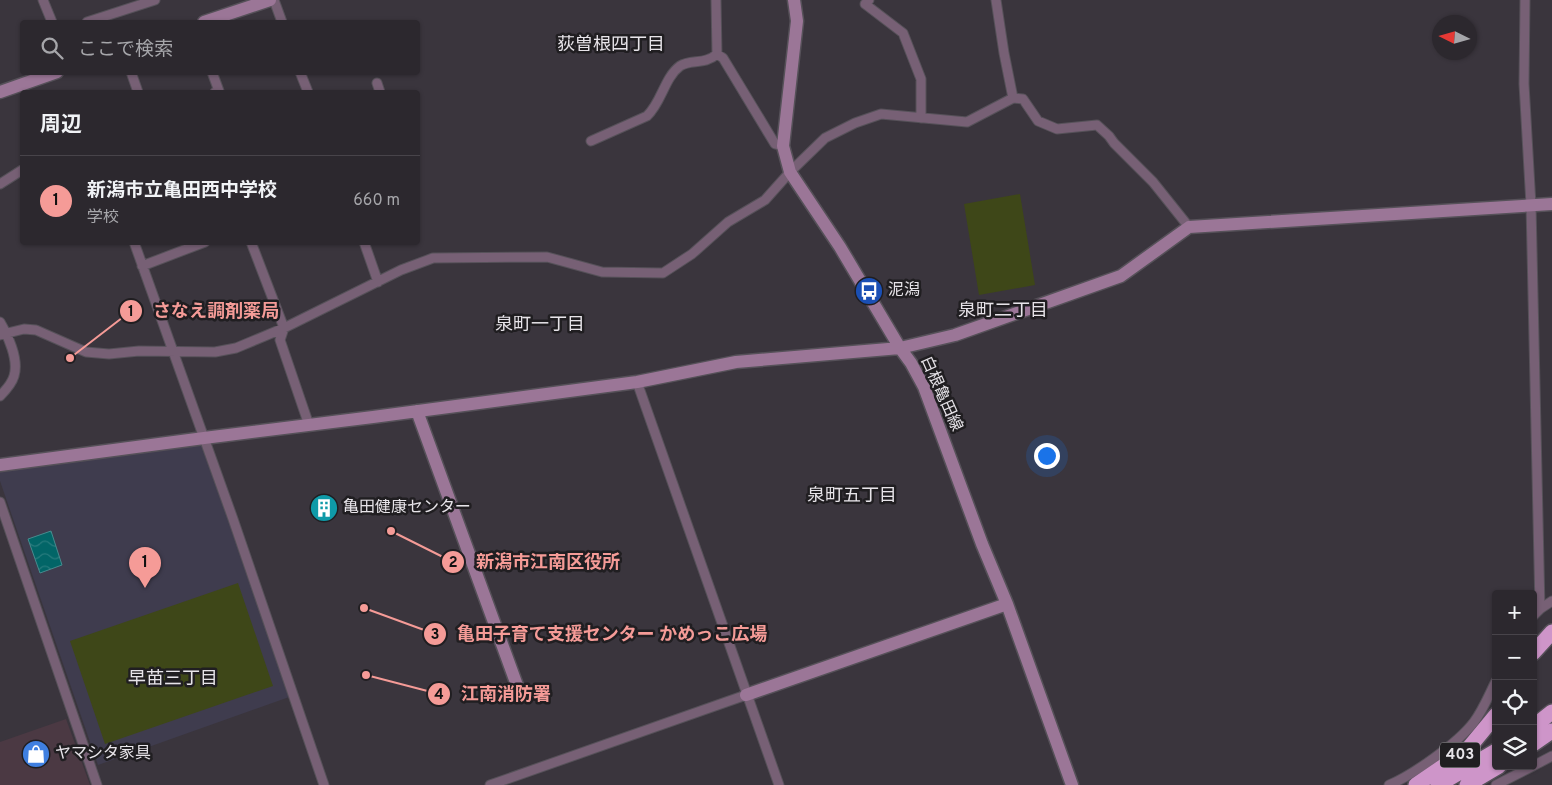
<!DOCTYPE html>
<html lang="ja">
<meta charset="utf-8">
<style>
body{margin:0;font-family:Overpass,"Noto Sans JP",sans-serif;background:#343036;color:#f1f3f6}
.controls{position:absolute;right:15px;bottom:15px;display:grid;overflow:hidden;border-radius:5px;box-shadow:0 1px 4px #0004}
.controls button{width:45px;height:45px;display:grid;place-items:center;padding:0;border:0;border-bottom:1px solid #48444a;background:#2c282e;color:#f1f3f6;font:25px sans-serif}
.compass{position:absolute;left:1432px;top:15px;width:45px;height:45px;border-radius:50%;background:#2c282e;box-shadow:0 1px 4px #0004;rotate:275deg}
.you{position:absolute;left:1046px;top:455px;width:18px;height:18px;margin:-12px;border:4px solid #fff;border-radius:50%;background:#1a73e8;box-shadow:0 0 0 8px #1a73e833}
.badge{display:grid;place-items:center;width:32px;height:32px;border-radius:50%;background:#f59b97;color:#111;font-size:16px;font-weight:700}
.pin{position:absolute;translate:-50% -41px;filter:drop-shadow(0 1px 2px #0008)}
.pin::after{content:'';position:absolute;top:26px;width:18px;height:15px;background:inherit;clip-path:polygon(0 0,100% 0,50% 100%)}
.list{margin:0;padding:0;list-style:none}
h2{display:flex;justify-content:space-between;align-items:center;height:65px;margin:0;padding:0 20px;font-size:21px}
h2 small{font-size:16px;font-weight:400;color:#a6a6aa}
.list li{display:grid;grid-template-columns:32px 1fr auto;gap:15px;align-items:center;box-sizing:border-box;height:90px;padding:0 20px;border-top:1px solid #48444a}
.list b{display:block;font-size:19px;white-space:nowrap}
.list p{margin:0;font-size:16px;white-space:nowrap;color:#a6a6aa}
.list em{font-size:16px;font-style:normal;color:#a6a6aa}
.icon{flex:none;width:28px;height:28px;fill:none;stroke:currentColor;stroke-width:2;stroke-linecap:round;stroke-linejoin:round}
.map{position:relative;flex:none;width:1552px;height:785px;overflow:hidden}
.search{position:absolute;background:#2c282e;box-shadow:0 1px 4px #0004;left:20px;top:20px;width:400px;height:55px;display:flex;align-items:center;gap:12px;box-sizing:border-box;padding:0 18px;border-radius:5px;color:#a6a6aa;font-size:19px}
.panel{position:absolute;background:#2c282e;box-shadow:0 1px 4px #0004;left:20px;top:90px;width:400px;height:155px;border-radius:5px}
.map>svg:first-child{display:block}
</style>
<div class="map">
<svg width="1552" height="785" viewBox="0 0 1552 785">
<defs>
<pattern id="water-waves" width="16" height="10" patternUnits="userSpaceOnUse" patternTransform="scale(1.25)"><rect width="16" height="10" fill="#026567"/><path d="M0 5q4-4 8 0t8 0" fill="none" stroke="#277b7d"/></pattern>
</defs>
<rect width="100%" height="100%" fill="#3a353d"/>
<path fill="#4b3943" d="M 66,719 L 90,785 L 0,785 L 0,742 Z"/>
<path fill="#3f3c4e" d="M 202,444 L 292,696 L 98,765 L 0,481 L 0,467 Z"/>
<path fill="#3e4718" d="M 1020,194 L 1035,285 L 979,295 L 964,204 Z
M 238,583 L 273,686 L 105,744 L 70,641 Z"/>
<path fill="url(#water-waves)" stroke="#478b8e" d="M 51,531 L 62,565 L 40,573 L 28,539 Z"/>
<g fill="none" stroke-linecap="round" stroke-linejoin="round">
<defs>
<path id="street" d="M 43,0 L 52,22
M 274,0 L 282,22
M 716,0 L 717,54 L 723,58 L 775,144 L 783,146
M 869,0 L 865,4 L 903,33 L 921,79 L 921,118
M 996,0 L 1004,53 L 1013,98
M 1525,0 L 1524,84 L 1531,205 L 1540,609
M 87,22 L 155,0
M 131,72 L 138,92
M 212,72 L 219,91 L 215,92
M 300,72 L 308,92
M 377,83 L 380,92
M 591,141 L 647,116 C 662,102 664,78 680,66 C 691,59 705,65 717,54
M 0,184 L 22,170
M 134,242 L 233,519 L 324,785
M 251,242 L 284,328 L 280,340 L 309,425
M 364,242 L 378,282
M 142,266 L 205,242
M 0,322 C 8,336 19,360 14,376 C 12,383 5,391 0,396
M 0,335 L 24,329 L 36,330 L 86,352 L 109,354 L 139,351 L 215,352 L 236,348 L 284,328 L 401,270 L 433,258 L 547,257 L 602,272 L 663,273 L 692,254 L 728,222 L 765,200 L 790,172 L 825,138 L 855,123 L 881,114 L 967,122 L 1013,98 L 1023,99 L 1038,121 L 1057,129 L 1097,125 L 1109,136 L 1114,143 L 1153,182 L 1189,227
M 637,382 L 779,785
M 0,502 L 97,785
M 1533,616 L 1540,609 L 1552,601
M 1533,766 L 1552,756
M 490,785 L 746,695
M 1389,785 C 1413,775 1458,743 1474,722 C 1483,710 1489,695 1496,681
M 1496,785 L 1533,766"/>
<path id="secondary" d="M 794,0 L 797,21 L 783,146 L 790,172 L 840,247 L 900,348 L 911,363 L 924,387 L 982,544 L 1007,604 L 1072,785
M 204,22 L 270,0
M 0,92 L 57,72
M 417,411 L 518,688
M 0,465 L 204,438 L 373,417 L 637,382 L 736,362 L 900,348 L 955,335 L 1121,276 L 1189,227 L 1552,204
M 746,695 L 1007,604"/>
<path id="highway" d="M 1533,653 L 1552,632
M 1533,727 L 1552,712
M 1533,744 L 1552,731
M 1416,785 L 1467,750 L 1496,715
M 1438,785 L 1496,751
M 1467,785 L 1499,766"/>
</defs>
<use href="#street" stroke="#565159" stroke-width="11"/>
<use href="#secondary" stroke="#565159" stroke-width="15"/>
<use href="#highway" stroke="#565159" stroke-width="18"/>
<use href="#street" stroke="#776075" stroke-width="9"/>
<use href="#secondary" stroke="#9b7697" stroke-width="12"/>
<use href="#highway" stroke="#ce95c9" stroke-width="15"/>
</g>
<defs>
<symbol id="bus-disc" viewBox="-11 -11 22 22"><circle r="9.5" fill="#1a4fb4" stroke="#201e21"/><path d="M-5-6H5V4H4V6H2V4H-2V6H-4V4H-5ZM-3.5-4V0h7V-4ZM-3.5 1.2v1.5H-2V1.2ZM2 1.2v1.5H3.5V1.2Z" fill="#fff"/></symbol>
<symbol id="building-disc" viewBox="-11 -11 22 22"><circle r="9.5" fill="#0f9aa8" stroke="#201e21"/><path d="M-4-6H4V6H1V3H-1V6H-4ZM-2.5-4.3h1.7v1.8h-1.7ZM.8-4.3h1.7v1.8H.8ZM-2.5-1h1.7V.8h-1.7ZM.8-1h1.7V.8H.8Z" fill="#fff"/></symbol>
<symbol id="shop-disc" viewBox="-11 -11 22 22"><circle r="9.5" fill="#3f7fe0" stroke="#201e21"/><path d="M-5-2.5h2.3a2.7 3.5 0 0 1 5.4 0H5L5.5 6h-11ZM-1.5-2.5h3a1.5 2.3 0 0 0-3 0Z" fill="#fff"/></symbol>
</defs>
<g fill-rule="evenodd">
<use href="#bus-disc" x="853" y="275" width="32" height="32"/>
<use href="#building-disc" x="308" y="492" width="32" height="32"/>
<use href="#shop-disc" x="20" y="738" width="32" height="32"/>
</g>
<g text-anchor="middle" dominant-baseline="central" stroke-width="5" stroke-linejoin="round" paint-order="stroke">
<rect fill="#201e21" stroke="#aba9ad" stroke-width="1" x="1440" y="742.5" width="40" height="25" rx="4"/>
<g font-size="15" font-weight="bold" fill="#e7e4e9">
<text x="1460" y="755">403</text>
</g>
<g font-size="16" fill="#e7e4e9" stroke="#201e21" text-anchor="start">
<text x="888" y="291">泥潟</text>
<text x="343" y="508">亀田健康センター</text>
<text x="55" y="754">ヤマシタ家具</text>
</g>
<g font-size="16" fill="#e7e4e9" stroke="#201e21">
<text transform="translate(941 394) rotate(66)">白根亀田線</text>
</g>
<g font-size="18" fill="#e7e4e9" stroke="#201e21">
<text x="611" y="45">荻曽根四丁目</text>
<text x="1003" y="311">泉町二丁目</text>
<text x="540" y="325">泉町一丁目</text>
<text x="852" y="496">泉町五丁目</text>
<text x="173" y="679">早苗三丁目</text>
</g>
</g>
<path fill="none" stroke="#f59b97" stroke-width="2" d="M70 358L131 311M391 531L453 562M364 608L435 634M366 675L439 694"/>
<g fill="#f59b97" stroke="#201e21" stroke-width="2">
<circle cx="70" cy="358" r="5"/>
<circle cx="391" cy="531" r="5"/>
<circle cx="364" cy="608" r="5"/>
<circle cx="366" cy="675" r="5"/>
<circle cx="131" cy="311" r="12"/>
<circle cx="453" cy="562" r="12"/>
<circle cx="435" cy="634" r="12"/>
<circle cx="439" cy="694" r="12"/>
</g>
<g font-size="15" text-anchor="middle" font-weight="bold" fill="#111">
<text x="131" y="316">1</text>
<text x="453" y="567">2</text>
<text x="435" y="639">3</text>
<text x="439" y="699">4</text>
</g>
<g font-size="18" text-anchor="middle" font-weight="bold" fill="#f59b97" stroke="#201e21" stroke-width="5" stroke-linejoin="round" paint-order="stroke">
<text x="216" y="317">さなえ調剤薬局</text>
<text x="548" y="568">新潟市江南区役所</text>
<text x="612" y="640">亀田子育て支援センター かめっこ広場</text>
<text x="506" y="700">江南消防署</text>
</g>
</svg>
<div class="controls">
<button>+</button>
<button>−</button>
<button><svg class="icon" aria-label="locate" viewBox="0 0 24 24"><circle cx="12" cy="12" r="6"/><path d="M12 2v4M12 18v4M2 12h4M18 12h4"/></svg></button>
<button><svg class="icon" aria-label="layers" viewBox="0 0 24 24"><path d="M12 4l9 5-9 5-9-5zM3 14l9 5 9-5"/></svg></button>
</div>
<svg class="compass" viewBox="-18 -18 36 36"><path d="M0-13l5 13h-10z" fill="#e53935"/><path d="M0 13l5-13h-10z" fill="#a6a6aa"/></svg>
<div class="you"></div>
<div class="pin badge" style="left:145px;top:588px">1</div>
<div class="search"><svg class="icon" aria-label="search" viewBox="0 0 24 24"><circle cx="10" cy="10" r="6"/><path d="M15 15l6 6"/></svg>ここで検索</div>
<section class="panel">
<h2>周辺<small></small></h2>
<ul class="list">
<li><span class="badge">1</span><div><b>新潟市立亀田西中学校</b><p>学校</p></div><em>660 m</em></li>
</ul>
</section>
</div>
